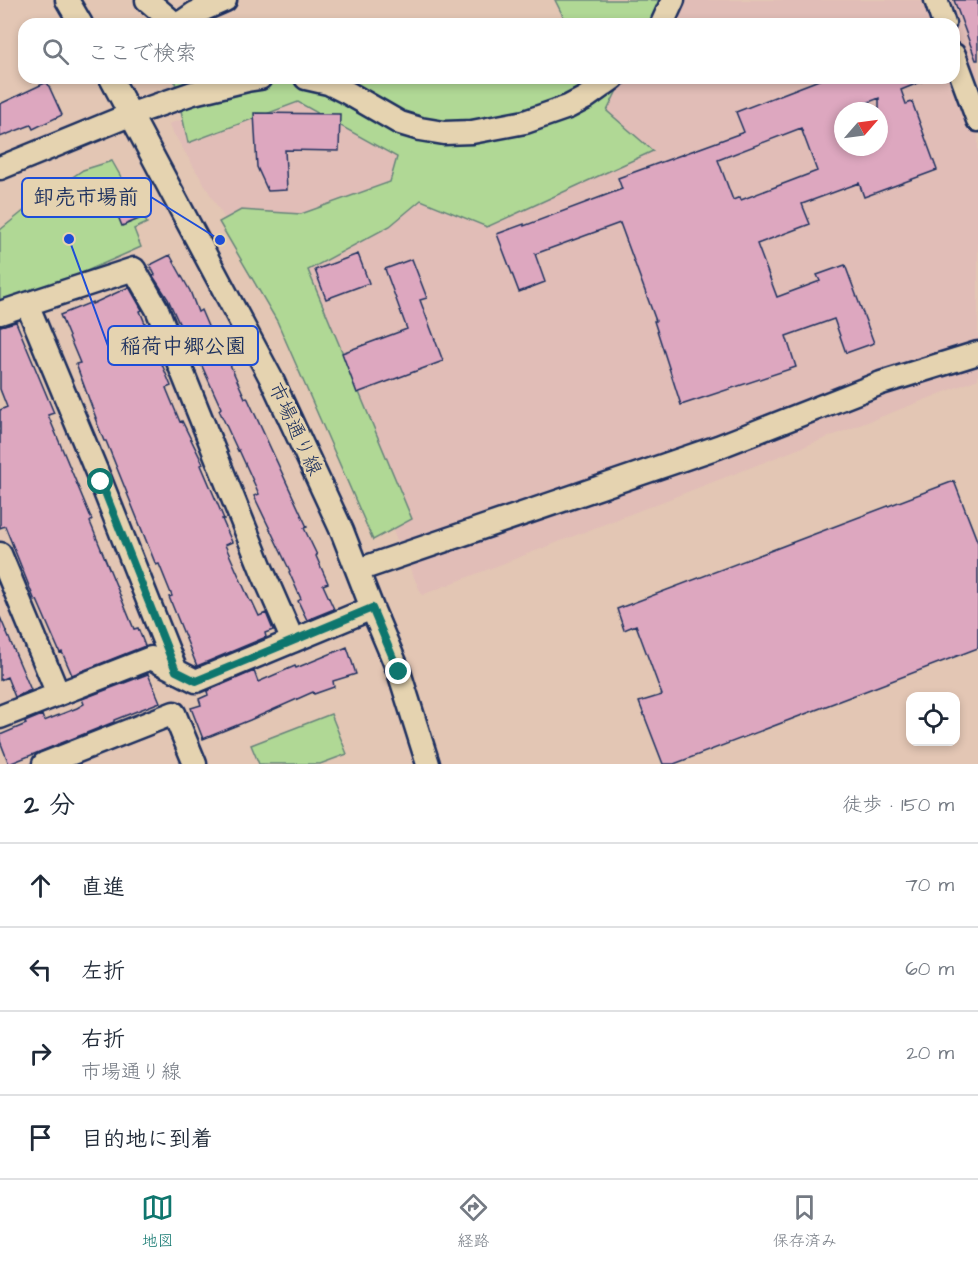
<!DOCTYPE html>
<html lang="ja">
<meta charset="utf-8">
<style>
body{margin:0;font-family:"Architects Daughter","Klee One",sans-serif;background:#f6f6f7;color:#1f2937}
.controls{position:absolute;right:18px;bottom:18px;display:grid;overflow:hidden;border-radius:12px;box-shadow:0 3px 9px #0003}
.controls button{width:54px;height:54px;display:grid;place-items:center;padding:0;border:0;border-bottom:2px solid #e0e1e3;background:#fff;color:#1f2937;font:30px sans-serif}
.compass{position:absolute;left:834px;top:102px;width:54px;height:54px;border-radius:50%;background:#fff;box-shadow:0 3px 9px #0003;rotate:62deg}
.stop{position:absolute;width:18px;height:18px;margin:-14px;border:4px solid #0f766e;border-radius:50%;background:#fff}
.stop.end{background:#0f766e;border-color:#fff;box-shadow:0 2px 6px #0008}
.list{margin:0;padding:0;list-style:none}
h2{display:flex;justify-content:space-between;align-items:center;height:78px;margin:0;padding:0 24px;font-size:26px}
h2 small{font-size:20px;font-weight:400;color:#747a83}
.list li{display:grid;grid-template-columns:39px 1fr auto;gap:18px;align-items:center;box-sizing:border-box;height:84px;padding:0 24px;border-top:2px solid #e0e1e3}
.list b{display:block;font-size:22px;white-space:nowrap}
.list p{margin:0;font-size:20px;white-space:nowrap;color:#747a83}
.list em{font-size:20px;font-style:normal;color:#747a83}
.icon{flex:none;width:33px;height:33px;fill:none;stroke:currentColor;stroke-width:2;stroke-linecap:round;stroke-linejoin:round}
.map{position:relative;flex:none;width:978px;height:764px;overflow:hidden}
.search{position:absolute;background:#fff;box-shadow:0 3px 9px #0003;left:18px;right:18px;top:18px;height:66px;display:flex;align-items:center;gap:15px;box-sizing:border-box;padding:0 21px;border-radius:18px;color:#747a83;font-size:22px}
.sheet{height:414px;background:#fff}
nav{display:flex;justify-content:space-around;align-items:center;box-sizing:border-box;height:84px;border-top:2px solid #e0e1e3;background:#fff;font-size:16px;color:#747a83}
nav a{display:grid;justify-items:center;gap:3px}
nav .on{color:#0f766e}
.map>svg:first-child{display:block}
</style>
<div class="map">
<svg width="978" height="764" viewBox="0 0 978 764">
<rect width="100%" height="100%" fill="#e3c6b4"/>
<filter id="ink" filterUnits="userSpaceOnUse"><feTurbulence type="fractalNoise" baseFrequency=".0167" numOctaves="2"/><feDisplacementMap in="SourceGraphic" scale="12" xChannelSelector="R" yChannelSelector="G"/><feConvolveMatrix kernelMatrix="1 2 1 2 8 2 1 2 1" color-interpolation-filters="sRGB"/></filter>
<g filter="url(#ink)">
<path fill="#e1bdb7" fill-rule="evenodd" d="M 680,0 L 978,0 L 978,379 L 422,595 L 334,401 L 168,124 L 261,94 L 589,123 L 630,78 L 954,78 L 954,24 L 666,24 ZM 843,111 L 879,111 L 879,147 L 843,147 Z"/>
<path fill="#b0d895" stroke="#66847a" stroke-width="1.5" d="M 555,0 L 661,0 L 649,24 L 567,24 Z
M 174,78 L 623,78 L 607,111 L 653,151 L 487,227 L 421,200 L 390,226 L 308,270 L 412,519 L 373,540 L 277,321 L 219,222 L 241,210 L 301,214 L 390,182 L 397,157 L 298,102 L 188,143 Z
M 112,161 L 147,223 L 134,229 L 141,247 L 39,292 L 0,305 L 0,230 L 26,209 L 83,170 Z
M 331,714 L 347,754 L 320,764 L 259,764 L 251,745 Z"/>
<path fill="#dda7bf" stroke="#1b2f5e" stroke-width="1.5" fill-rule="evenodd" d="M 954,0 L 978,0 L 978,60 L 976,60 Z
M 824,78 L 928,78 L 928,79 L 901,90 L 906,104 L 912,102 L 937,170 L 864,197 L 859,183 L 802,204 L 810,224 L 757,244 L 777,297 L 820,281 L 817,275 L 845,265 L 874,343 L 846,353 L 834,319 L 786,336 L 796,367 L 681,405 L 654,321 L 656,321 L 620,223 L 535,254 L 545,282 L 519,292 L 497,234 L 524,224 L 524,226 L 622,189 L 618,178 L 744,132 L 736,112 ZM 879,98 L 879,147 L 843,147 L 843,111 L 846,111 ZM 801,128 L 817,171 L 741,200 L 740,197 L 733,200 L 718,160 Z
M 47,82 L 62,115 L 33,129 L 31,125 L 0,137 L 0,104 Z
M 254,113 L 340,114 L 339,151 L 285,150 L 287,190 L 268,191 L 257,167 Z
M 130,197 L 139,219 L 122,226 L 113,204 Z
M 358,254 L 369,283 L 326,299 L 315,270 Z
M 170,255 L 190,291 L 198,312 L 201,310 L 216,345 L 220,351 L 223,349 L 245,398 L 247,397 L 307,527 L 304,528 L 317,555 L 316,556 L 328,583 L 323,585 L 334,609 L 307,620 L 298,601 L 301,599 L 289,572 L 290,571 L 254,496 L 259,494 L 239,450 L 238,451 L 219,410 L 221,408 L 201,364 L 198,365 L 168,299 L 153,276 L 155,275 L 150,265 Z
M 412,259 L 427,298 L 420,300 L 443,361 L 357,393 L 342,353 L 407,329 L 385,269 Z
M 129,287 L 142,310 L 140,311 L 171,386 L 166,388 L 180,422 L 182,421 L 203,464 L 201,465 L 224,519 L 222,519 L 232,542 L 225,545 L 250,601 L 252,601 L 259,616 L 266,613 L 273,630 L 265,633 L 266,637 L 197,666 L 169,597 L 172,596 L 159,564 L 156,565 L 106,441 L 104,441 L 95,418 L 96,418 L 76,364 L 80,363 L 60,315 L 92,302 L 92,304 Z
M 16,322 L 54,413 L 48,415 L 92,520 L 90,522 L 134,629 L 138,628 L 145,646 L 72,675 L 62,652 L 60,653 L 37,600 L 35,601 L 5,526 L 0,528 L 0,410 L 7,407 L 0,389 L 0,326 Z
M 954,481 L 978,543 L 978,648 L 674,764 L 663,764 L 639,702 L 662,695 L 636,625 L 624,630 L 617,609 Z
M 0,617 L 31,690 L 15,697 L 7,677 L 0,680 Z
M 347,647 L 356,674 L 333,681 L 334,687 L 314,694 L 313,692 L 250,720 L 203,739 L 191,708 L 201,705 L 199,699 L 208,695 L 207,691 L 254,671 L 258,682 L 295,666 L 296,668 Z
M 148,674 L 160,702 L 114,720 L 114,722 L 9,764 L 0,741 L 0,735 L 26,724 L 25,722 L 42,715 L 44,721 L 77,708 L 84,704 L 82,699 Z"/>
<g fill="none" stroke-linecap="round" stroke-linejoin="round">
<defs>
<path id="minor" d="M 67,0 L 81,24
M 147,0 L 175,24
M 936,0 L 944,24
M 179,24 L 195,13 L 225,0
M 662,24 L 673,0
M 954,55 L 978,120
M 111,78 L 272,380 L 342,531 L 372,608 L 399,672 L 428,764
M 306,78 L 328,83 L 348,93 L 400,123 L 420,129 L 444,133 L 472,132 L 525,122 L 568,107 L 585,98 L 613,78
M 0,168 L 132,114 L 193,93 L 247,80 L 260,78
M 0,313 L 27,304
M 0,554 L 58,694
M 358,570 L 718,447 L 881,383 L 978,353
M 176,671 L 101,482 L 27,304 L 134,269 L 157,309 L 261,568 L 293,641
M 0,717 L 151,658 L 196,681 L 372,608
M 44,764 L 174,713 L 195,764"/>
</defs>
<use href="#minor" stroke="#1b2f5e" stroke-width="27"/>
<use href="#minor" stroke="#e5d3b0" stroke-width="22"/>
</g>
</g>
<g fill="none" stroke-linecap="round" stroke-linejoin="round" filter="url(#ink)">
<path stroke="#0f766e" stroke-width="8" d="M 101,482 L 176,671 L 196,681 L 372,608 L 399,672"/>
</g>
<g text-anchor="middle" dominant-baseline="central" stroke-width="5" stroke-linejoin="round" paint-order="stroke">
<g font-size="20" fill="#1b2f5e" stroke="#e5d3b0">
<text transform="translate(295 429) rotate(65)">市場通り線</text>
</g>
</g>
<path fill="none" stroke="#1d4ed8" stroke-width="2" d="M220 240L151 197M69 239L108 346"/>
<g fill="#1d4ed8" stroke="#e5d3b0" stroke-width="2">
<circle cx="220" cy="240" r="6"/>
<circle cx="69" cy="239" r="6"/>
</g>
<g fill="#e5d3b0" stroke="#1d4ed8" stroke-width="2">
<rect x="22" y="178" width="129" height="39" rx="6"/>
<rect x="108" y="326" width="150" height="39" rx="6"/>
</g>
<g font-size="21" text-anchor="middle" font-weight="bold" fill="#1b2f5e">
<text x="86" y="204">卸売市場前</text>
<text x="183" y="353">稲荷中郷公園</text>
</g>
</svg>
<div class="controls">
<button><svg class="icon" aria-label="locate" viewBox="0 0 24 24"><circle cx="12" cy="12" r="6"/><path d="M12 2v4M12 18v4M2 12h4M18 12h4"/></svg></button>
</div>
<svg class="compass" viewBox="-18 -18 36 36"><path d="M0-13l5 13h-10z" fill="#e53935"/><path d="M0 13l5-13h-10z" fill="#747a83"/></svg>
<div class="stop" style="left:101px;top:482px"></div>
<div class="stop end" style="left:399px;top:672px"></div>
<div class="search"><svg class="icon" aria-label="search" viewBox="0 0 24 24"><circle cx="10" cy="10" r="6"/><path d="M15 15l6 6"/></svg>ここで検索</div>
</div>
<section class="sheet">
<h2>2 分<small>徒歩 · 150 m</small></h2>
<ul class="list">
<li><svg class="icon" aria-label="ahead" viewBox="0 0 24 24"><path d="M12 20V5M6 11l6-6 6 6"/></svg><div><b>直進</b></div><em>70 m</em></li>
<li><svg class="icon" aria-label="left" viewBox="0 0 24 24"><path d="M17 20v-9H6M10 6l-5 5 5 5"/></svg><div><b>左折</b></div><em>60 m</em></li>
<li><svg class="icon" aria-label="right" viewBox="0 0 24 24"><path d="M7 20v-9h11M14 6l5 5-5 5"/></svg><div><b>右折</b><p>市場通り線</p></div><em>20 m</em></li>
<li><svg class="icon" aria-label="arrive" viewBox="0 0 24 24"><path d="M6 21V4h12l-3 4 3 4H6"/></svg><div><b>目的地に到着</b></div></li>
</ul>
</section>
<nav>
<a class="on"><svg class="icon" aria-label="map" viewBox="0 0 24 24"><path d="M3 6l6-2 6 2 6-2v14l-6 2-6-2-6 2zM9 4v14M15 6v14"/></svg>地図</a>
<a><svg class="icon" aria-label="directions" viewBox="0 0 24 24"><path d="M12 3l9 9-9 9-9-9zM9 14v-3h6M13 9l2 2-2 2"/></svg>経路</a>
<a><svg class="icon" aria-label="saved" viewBox="0 0 24 24"><path d="M7 4h10v16l-5-4-5 4z"/></svg>保存済み</a>
</nav>
